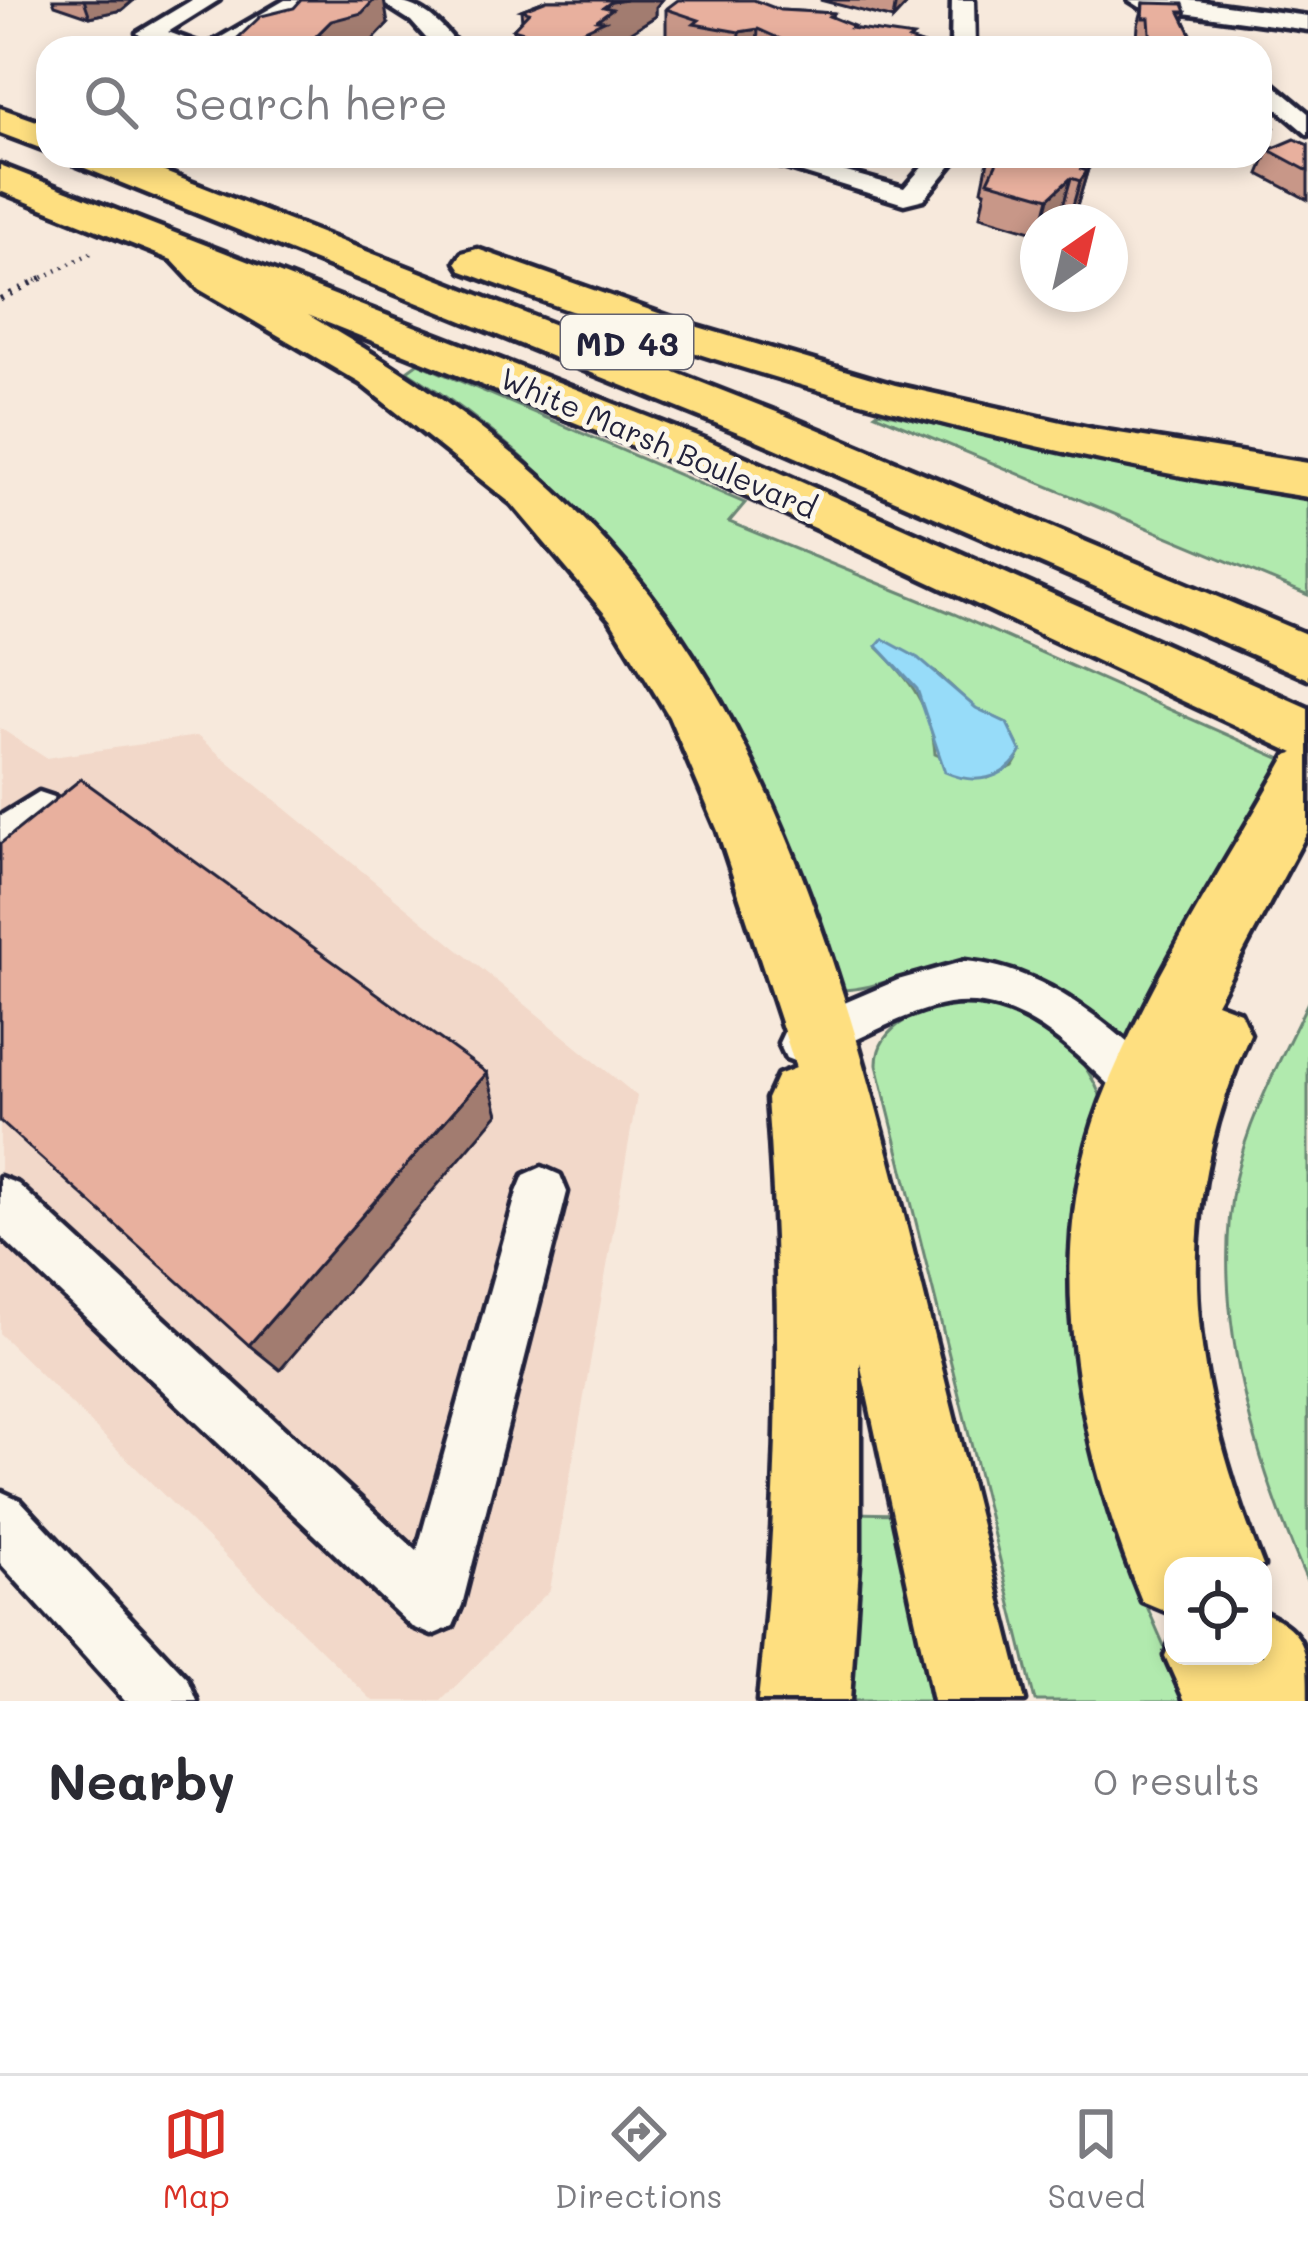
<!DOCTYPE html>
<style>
body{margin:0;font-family:Mali,sans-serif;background:#f2f2f3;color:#2b2b33}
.controls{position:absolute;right:36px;bottom:36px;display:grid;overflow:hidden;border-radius:24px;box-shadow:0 6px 18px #0003}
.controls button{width:108px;height:108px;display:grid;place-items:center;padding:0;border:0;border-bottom:3px solid #e1e1e2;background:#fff;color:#2b2b33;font:60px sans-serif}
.compass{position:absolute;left:1020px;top:204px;width:108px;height:108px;border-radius:50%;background:#fff;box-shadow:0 6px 18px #0003;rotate:34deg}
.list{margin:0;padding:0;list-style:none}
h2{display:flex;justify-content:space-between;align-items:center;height:156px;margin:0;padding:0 48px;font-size:51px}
h2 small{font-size:39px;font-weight:400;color:#7c7c81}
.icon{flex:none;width:66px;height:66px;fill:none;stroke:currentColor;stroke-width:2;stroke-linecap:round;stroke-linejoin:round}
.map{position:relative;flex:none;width:1308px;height:1701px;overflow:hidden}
.search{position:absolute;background:#fff;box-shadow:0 6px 18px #0003;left:36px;right:36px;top:36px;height:132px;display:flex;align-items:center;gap:30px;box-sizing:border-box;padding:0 42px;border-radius:36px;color:#7c7c81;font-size:45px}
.sheet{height:372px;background:#fff}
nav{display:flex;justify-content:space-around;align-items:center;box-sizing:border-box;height:168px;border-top:3px solid #e1e1e2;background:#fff;font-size:33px;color:#7c7c81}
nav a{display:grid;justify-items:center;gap:6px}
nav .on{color:#d93025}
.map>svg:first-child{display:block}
</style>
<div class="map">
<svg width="1308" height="1701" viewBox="0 0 1308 1701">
<rect width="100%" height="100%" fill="#f7e9dc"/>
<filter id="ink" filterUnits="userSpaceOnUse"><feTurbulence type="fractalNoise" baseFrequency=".00833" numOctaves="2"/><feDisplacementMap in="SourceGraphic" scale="24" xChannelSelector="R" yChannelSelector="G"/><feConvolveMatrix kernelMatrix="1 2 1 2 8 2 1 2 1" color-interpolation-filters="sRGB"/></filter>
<g filter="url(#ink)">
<path fill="#f2d8c9" d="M 0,728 L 46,758 L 197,736 L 637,1096 L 550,1590 L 441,1701 L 373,1701 L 0,1334 Z"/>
<path fill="#b1eaae" stroke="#6a8674" stroke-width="3" fill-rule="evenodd" d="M 418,363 L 745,503 L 729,522 L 954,614 L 1288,762 L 1131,1040 C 1075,1005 1010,957 940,967 C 904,972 877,990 839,990 C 768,738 632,513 407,371 ZM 877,647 L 937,673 L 976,709 L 1007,723 L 1021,752 L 1013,766 L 988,778 L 935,754 C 932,707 910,679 877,647 Z
M 879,411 L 1089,460 L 1308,493 L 1308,595 L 875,414 Z
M 961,1001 C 1026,1006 1083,1041 1104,1106 L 1139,1588 L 1188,1701 L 1035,1701 L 877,1065 C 876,1023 927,1008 961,1001 Z
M 1308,1002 L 1308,1583 C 1256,1464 1209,1311 1235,1180 C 1248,1118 1281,1059 1308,1002 Z
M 851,1513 L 900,1514 L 941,1701 L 841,1701 Z"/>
<path fill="#97dcf9" stroke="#6892ad" stroke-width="3" d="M 883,639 L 918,658 L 976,708 L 1007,723 L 1021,752 C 1005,781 973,785 945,772 L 917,689 L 877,646 Z"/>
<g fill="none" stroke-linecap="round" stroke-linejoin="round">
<defs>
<path id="minor" d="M 192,0 L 219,0 L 168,32 L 206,46 L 285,0 L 312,0 C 274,38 184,74 137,33 Z
M 378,0 C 417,0 436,17 460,48 L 435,48 L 411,21 Z
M 952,0 L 974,0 L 975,48 L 951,48 Z
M 1129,0 L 1189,0 L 1308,16 L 1308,30 L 1140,7 Z
M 1260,73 L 1308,113 L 1308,135 L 1260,94 Z
M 747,156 L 789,156 L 904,188 L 932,156 L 959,156 L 924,199 L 904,204 Z
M 39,792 L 54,797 L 60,809 L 54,821 L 15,852 L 0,857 L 0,816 Z
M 965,961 C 1055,970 1112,1030 1178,1086 L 1185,1102 L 1178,1118 L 1161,1125 L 1144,1118 C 1084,1065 1021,981 931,1008 C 887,1021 845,1048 802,1064 L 786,1058 L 779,1043 L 786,1028 L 898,980 Z
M 542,1167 L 560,1175 L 567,1192 L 462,1605 L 453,1626 L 432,1635 L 411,1626 L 0,1236 L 0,1177 L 18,1184 L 417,1551 L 517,1192 L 524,1175 Z
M 0,1491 L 20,1500 L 188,1679 L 197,1701 L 125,1701 L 0,1563 Z"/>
<path id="highway" d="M 0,108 L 48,125 L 48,151 L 0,133 Z
M 70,156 L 124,156 L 784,415 L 1308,635 L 1308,679 L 750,437 L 75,164 Z
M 0,165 L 707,440 L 1308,708 L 1308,831 L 1216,1003 L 1240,1012 L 1250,1034 C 1166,1222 1190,1379 1263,1566 L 1173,1566 L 1173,1614 L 1142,1601 C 1079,1448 1040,1262 1101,1102 C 1149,979 1223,869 1287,755 L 1294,753 L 673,462 L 308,315 C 436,388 558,476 649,593 C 796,783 861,1042 918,1271 C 953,1414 989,1558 1025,1701 L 933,1701 L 860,1362 L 860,1550 L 850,1701 L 758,1701 C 780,1500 783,1301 767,1099 L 778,1075 L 796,1068 L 718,831 L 669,716 L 611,621 L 512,504 L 360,383 L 199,289 L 172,260 L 0,191 Z
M 477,249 L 698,327 L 895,385 L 1093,429 L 1308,463 L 1308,497 C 1016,453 738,376 462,271 L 456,262 L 462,253 Z
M 1263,1612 C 1308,1632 1308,1653 1308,1701 L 1185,1701 L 1165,1656 L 1173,1636 L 1173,1656 L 1263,1656 Z"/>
</defs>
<use href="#minor" stroke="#22223b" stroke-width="9"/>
<use href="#highway" stroke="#22223b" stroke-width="9"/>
<path stroke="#22223b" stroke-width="4.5" stroke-dasharray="1.5 6" stroke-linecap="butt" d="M 36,281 L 95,251"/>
<path stroke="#22223b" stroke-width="6" stroke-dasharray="3 8" stroke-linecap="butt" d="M 0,299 L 42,278"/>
<use href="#minor" fill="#fbf7ec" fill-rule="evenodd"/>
<use href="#highway" fill="#fedf80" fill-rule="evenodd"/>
</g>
<path fill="#c89788" stroke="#22223b" stroke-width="3" d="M 53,0 L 134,0 L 122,10 L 90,17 L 55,5 Z
M 547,0 L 662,0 L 656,7 L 656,16 L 629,33 L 613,35 L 613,42 L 605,48 L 515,48 L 513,29 L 522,20 L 521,10 Z
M 820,0 L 907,0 L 906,5 L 893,19 Z
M 1144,3 L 1186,12 L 1184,19 L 1196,48 L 1143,48 L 1142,41 L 1137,40 L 1138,25 Z
M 294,8 L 388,24 L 367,46 L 360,48 L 240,48 L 238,38 Z
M 666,9 L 780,10 L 833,13 L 832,17 L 854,29 L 912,41 L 933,48 L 682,48 L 666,42 Z
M 1308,145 L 1308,200 L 1259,174 L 1269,150 Z
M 989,156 L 1088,169 L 1077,206 L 1070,216 L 1061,213 L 1052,222 L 1038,222 L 1038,233 L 980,216 L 985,191 L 982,190 Z"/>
<path fill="#a27b6f" stroke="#22223b" stroke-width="3" d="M 84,0 L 134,0 L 122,10 L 90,17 Z
M 374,0 L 384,0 L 388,24 L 367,46 L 360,48 L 293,48 L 317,35 L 331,21 Z
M 626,0 L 662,0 L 656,7 L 656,16 L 629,33 L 613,35 L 613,42 L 605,48 L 560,48 L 559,42 L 597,20 L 604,7 L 611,2 Z
M 896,0 L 907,0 L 906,5 L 893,19 Z
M 758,29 L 757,48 L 738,48 L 739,32 Z
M 1273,127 L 1263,151 L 1260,151 L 1260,129 Z
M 1088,156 L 1101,156 L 1088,169 L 1077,206 L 1070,216 L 1080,181 L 1081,169 Z
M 1071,178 L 1061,213 L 1052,222 L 1043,222 L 1049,198 Z
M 487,1073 L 498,1114 L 280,1370 L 249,1345 Z"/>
<path fill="#e8b09e" stroke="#22223b" stroke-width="3" d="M 301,0 L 374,0 L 362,13 L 331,21 L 317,35 L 324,37 L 293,48 L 266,48 L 238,38 L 261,16 L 294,8 Z
M 547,0 L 626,0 L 611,2 L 604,7 L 612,9 L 597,20 L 604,21 L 559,42 L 513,29 L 529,12 L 521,10 Z
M 678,0 L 754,0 L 780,10 L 833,13 L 829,16 L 854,26 L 851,28 L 913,37 L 909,40 L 933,48 L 796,46 L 758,29 L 739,32 L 694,24 L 699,20 L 666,9 Z
M 1144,3 L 1183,4 L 1186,12 L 1180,12 L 1197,46 L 1161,48 L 1150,33 L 1149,18 L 1143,18 Z
M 1260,117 L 1273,127 L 1260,129 Z
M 1295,139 L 1308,145 L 1308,171 L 1269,150 Z
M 991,156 L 1091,156 L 1081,169 L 1087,171 L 1080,181 L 1071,178 L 1049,198 L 988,181 L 999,158 Z
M 81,779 L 487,1073 L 249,1345 L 0,1121 L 0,844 Z"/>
</g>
<g text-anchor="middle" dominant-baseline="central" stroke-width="10" stroke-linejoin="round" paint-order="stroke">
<g font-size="30" fill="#22223b" stroke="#fbf7ec">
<text transform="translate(659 442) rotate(23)">White Marsh Boulevard</text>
</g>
<rect fill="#fbf7ec" stroke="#636270" stroke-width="3" x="561" y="315" width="132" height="54" rx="9"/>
<g font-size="33" font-weight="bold" fill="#22223b">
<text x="627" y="342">MD 43</text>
</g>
</g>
</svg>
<div class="controls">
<button><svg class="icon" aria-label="locate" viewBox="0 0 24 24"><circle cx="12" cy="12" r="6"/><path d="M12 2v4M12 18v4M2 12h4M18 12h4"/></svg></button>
</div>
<svg class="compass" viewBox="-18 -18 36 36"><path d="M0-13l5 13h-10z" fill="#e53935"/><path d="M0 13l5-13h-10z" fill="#7c7c81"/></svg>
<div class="search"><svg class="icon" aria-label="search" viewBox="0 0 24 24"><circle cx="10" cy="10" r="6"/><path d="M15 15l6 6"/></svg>Search here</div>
</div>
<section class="sheet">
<h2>Nearby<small>0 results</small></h2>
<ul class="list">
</ul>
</section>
<nav>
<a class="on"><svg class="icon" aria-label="map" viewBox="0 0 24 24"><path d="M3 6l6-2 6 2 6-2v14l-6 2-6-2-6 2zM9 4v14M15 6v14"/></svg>Map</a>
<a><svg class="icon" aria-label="directions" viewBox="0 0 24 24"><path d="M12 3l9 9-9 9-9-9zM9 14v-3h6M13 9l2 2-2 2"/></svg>Directions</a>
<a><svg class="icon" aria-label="saved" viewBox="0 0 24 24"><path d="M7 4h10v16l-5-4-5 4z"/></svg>Saved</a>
</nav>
